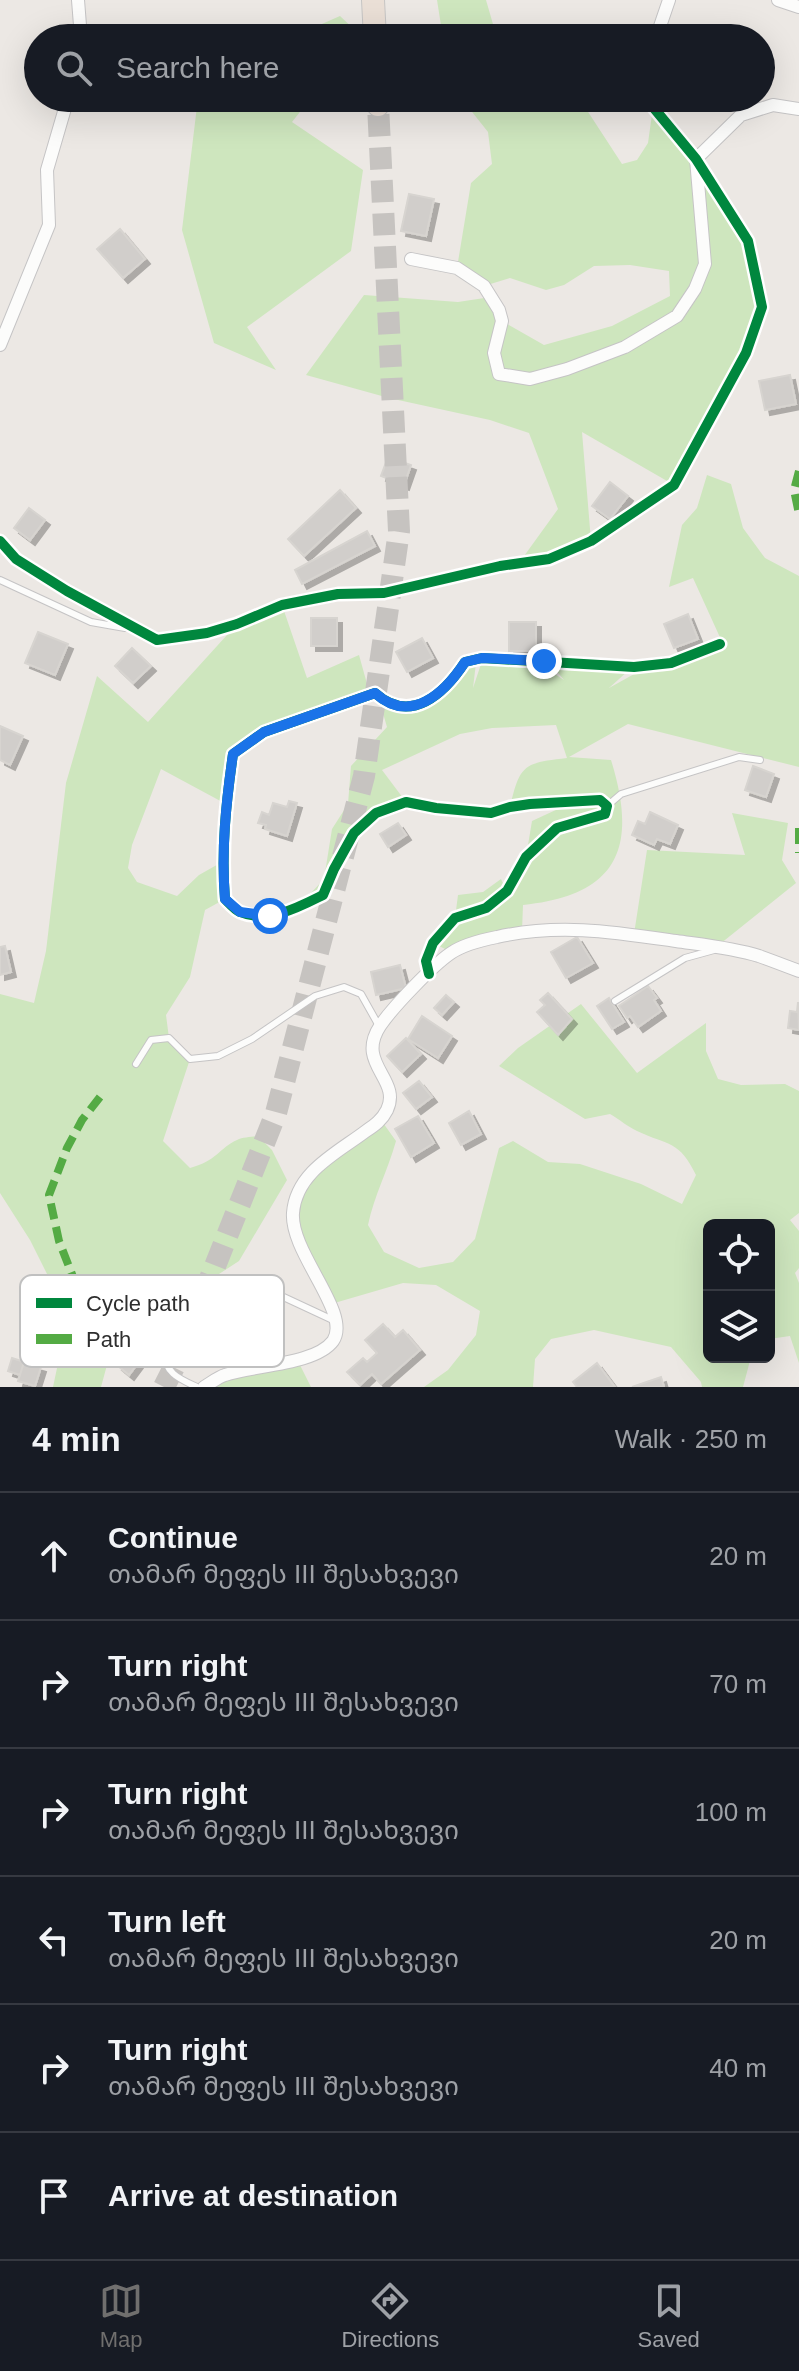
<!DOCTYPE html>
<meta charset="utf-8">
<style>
body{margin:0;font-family:Arial,"Noto Sans Georgian",sans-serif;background:#242831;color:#f1f3f6}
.controls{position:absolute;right:24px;bottom:24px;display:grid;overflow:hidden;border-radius:12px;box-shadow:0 8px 32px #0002}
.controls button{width:72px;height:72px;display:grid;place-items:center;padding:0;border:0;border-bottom:2px solid #363941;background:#171b24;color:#f1f3f6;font:40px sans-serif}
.stop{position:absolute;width:24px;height:24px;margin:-18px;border:6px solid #1a73e8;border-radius:50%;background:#fff}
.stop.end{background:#1a73e8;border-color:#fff;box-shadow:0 2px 8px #0008}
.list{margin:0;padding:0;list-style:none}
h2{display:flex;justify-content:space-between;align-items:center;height:104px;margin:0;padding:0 32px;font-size:34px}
h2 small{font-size:26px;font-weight:400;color:#9ea1a6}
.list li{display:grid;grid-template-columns:52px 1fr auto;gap:24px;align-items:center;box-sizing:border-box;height:128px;padding:0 32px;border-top:2px solid #363941}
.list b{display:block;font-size:30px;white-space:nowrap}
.list p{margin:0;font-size:26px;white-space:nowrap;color:#9ea1a6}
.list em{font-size:26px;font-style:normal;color:#9ea1a6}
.icon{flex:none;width:44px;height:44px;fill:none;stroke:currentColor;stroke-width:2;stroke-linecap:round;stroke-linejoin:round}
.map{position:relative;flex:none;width:799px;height:1387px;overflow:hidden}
.search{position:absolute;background:#171b24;box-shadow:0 8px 32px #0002;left:24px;right:24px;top:24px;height:88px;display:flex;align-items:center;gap:20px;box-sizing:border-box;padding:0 28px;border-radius:44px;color:#9ea1a6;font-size:30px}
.sheet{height:872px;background:#171b24}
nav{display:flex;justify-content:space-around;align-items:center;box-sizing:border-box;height:112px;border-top:2px solid #363941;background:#171b24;font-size:22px;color:#9ea1a6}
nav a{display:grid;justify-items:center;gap:4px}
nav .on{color:#706f6e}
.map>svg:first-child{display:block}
</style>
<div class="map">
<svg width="799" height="1387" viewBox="0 0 799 1387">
<defs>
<filter id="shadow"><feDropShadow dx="5" dy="5" stdDeviation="0" flood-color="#0004"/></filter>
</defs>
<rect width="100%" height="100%" fill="#ece8e4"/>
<path fill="#cee6be" d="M 437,0 L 486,0 L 497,38 L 443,38 Z
M 340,16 L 358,33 L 357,38 L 290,38 Z
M 198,98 L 311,98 L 292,122 L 363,170 L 351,251 L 247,327 L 276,370 L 214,343 L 182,230 Z
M 461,98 L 579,98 L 622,164 L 637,160 L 648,143 L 653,107 L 748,241 L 762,307 L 746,353 L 674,485 L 582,432 L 591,541 L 519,563 L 558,509 L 529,433 L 490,420 L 389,398 L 306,375 L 364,295 L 458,302 L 491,297 L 502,321 L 544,345 L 612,326 L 670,296 L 669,271 L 630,265 L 594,266 L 564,285 L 546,290 L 510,278 L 484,286 L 457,268 L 471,183 L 492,164 L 488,132 Z
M 707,475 L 731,484 L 743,528 L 765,558 L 799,576 L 799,767 L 628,724 L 569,757 L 611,760 C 638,847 619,895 523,905 L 522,931 L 451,952 L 433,943 L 455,918 L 458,895 L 483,892 L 501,879 L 506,890 L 526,857 L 532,821 L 573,802 L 510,807 C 520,764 524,763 567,758 L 556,725 L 492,728 L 460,734 L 382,770 L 406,802 L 376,813 L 354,833 L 323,895 L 297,908 L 324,879 L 332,829 L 348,804 L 351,766 L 387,727 L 380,703 L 410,708 L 467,664 L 476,663 L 473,688 L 482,661 L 541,665 L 564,680 L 553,667 L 628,671 L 609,688 L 636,673 L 723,644 L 693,578 L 669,587 L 682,525 L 697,508 Z
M 282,605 L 307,678 L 359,655 L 369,691 L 264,732 L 234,754 L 226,804 L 161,769 L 132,845 L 128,868 L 137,882 L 177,896 L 199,875 L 222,862 L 225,899 L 205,910 L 190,977 L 166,1015 L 169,1038 L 190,1059 L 163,1141 L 190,1168 C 217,1161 219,1148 237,1140 C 243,1137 252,1137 258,1136 L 272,1150 L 287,1180 L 239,1261 L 219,1274 L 187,1284 L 124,1321 L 107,1365 L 101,1387 L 53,1387 L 68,1316 L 30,1240 L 0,1193 L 0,994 L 34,1003 L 46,951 L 66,783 L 97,676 L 148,722 L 237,624 Z
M 732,813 L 788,823 L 782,860 L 796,883 L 720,944 L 634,934 L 647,850 L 745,855 Z
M 581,1004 L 637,1073 L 706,1023 L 706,1051 L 718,1079 L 741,1085 L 785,1084 L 799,1091 L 799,1213 L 790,1220 L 799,1231 L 799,1268 L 795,1273 L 799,1283 L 799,1363 L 790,1336 L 769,1339 L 769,1225 L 709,1225 L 709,1357 L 751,1357 L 743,1387 L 702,1387 L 701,1382 L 671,1347 L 594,1330 L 551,1339 L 535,1359 L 533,1387 L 424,1387 L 448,1370 L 476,1335 L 480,1311 L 436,1285 L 403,1283 L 331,1304 L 293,1216 L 308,1176 L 381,1120 L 396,1141 C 388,1170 374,1196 368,1225 L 384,1252 L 419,1268 L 453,1262 L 475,1239 L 499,1148 L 513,1141 L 548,1162 L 580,1164 L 641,1184 L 682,1204 L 696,1175 C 679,1140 669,1146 637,1131 C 628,1127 619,1119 610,1114 L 585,1119 L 499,1066 L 518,1048 Z
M 297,1359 L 311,1387 L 205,1387 Z"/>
<path fill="#d1cecb" stroke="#d7d4d0" stroke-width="2" filter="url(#shadow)" d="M 409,194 L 434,199 L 426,236 L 401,231 Z
M 120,229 L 145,259 L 123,278 L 97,249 Z
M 790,375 L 796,404 L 765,410 L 759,381 Z
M 388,457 L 411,465 L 404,485 L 381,476 Z
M 610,482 L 628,496 L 610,519 L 592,506 Z
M 340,490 L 356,508 L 304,556 L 288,539 Z
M 29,508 L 45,520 L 30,540 L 14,528 Z
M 367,531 L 375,546 L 302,584 L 295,570 Z
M 688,614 L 698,639 L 674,648 L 664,624 Z
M 311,618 L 337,618 L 337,646 L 311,646 Z
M 509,622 L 536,622 L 536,651 L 509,651 Z
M 38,632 L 68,644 L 55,675 L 25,663 Z
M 422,638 L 433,658 L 407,672 L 396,652 Z
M 132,648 L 151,666 L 133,683 L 115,666 Z
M 0,726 L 23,736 L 10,765 L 0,760 Z
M 753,766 L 774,774 L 766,797 L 745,790 Z
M 289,801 L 297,803 L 287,836 L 265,829 L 266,825 L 258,823 L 262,812 L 269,815 L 273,803 L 287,807 Z
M 650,812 L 678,825 L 670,844 L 657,839 L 654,845 L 632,835 L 638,821 L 645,824 Z
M 398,823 L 406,835 L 388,847 L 380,834 Z
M 577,937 L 593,963 L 566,978 L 551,952 Z
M 5,946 L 11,972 L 0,975 L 0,947 Z
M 400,965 L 406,988 L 376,995 L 371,972 Z
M 648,986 L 657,998 L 654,1000 L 661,1011 L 638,1027 L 630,1016 L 627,1018 L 619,1006 Z
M 548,993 L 572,1019 L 558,1035 L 537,1012 L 545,1005 L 540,1000 Z
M 446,995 L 454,1002 L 442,1015 L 434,1008 Z
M 609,998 L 624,1022 L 612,1029 L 597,1006 Z
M 798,1002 L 799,1030 L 788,1028 L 790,1011 L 797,1012 Z
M 422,1016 L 452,1036 L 438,1058 L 408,1039 Z
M 406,1038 L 421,1054 L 402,1072 L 387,1056 Z
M 419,1081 L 432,1097 L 416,1109 L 403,1093 Z
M 469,1111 L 481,1134 L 461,1145 L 449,1123 Z
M 418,1116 L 434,1143 L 411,1157 L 395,1129 Z
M 383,1324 L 395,1337 L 403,1330 L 420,1350 L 381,1384 L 372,1374 L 360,1385 L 347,1372 L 363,1358 L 367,1362 L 377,1353 L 365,1340 Z
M 126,1354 L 138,1363 L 129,1375 L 117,1365 Z
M 12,1358 L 24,1362 L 20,1375 L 8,1371 Z
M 24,1362 L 41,1367 L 35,1386 L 18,1381 Z
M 597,1363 L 615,1387 L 577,1387 L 573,1382 Z
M 661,1377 L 664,1387 L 632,1387 Z"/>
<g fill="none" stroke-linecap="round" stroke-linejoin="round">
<path stroke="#c6c3c0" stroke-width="22" stroke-dasharray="22 11" stroke-linecap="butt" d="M 164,1387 L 178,1359 L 276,1113 L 364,776 L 399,531 L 378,105"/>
<defs>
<path id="lane" d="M 0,580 L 91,622 L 125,628
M 607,806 L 621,794 L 739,757 L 760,760
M 615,1001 L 685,958 L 714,950
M 136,1064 L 151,1040 L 169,1038 L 190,1059 L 218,1056 L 252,1039 L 315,996 L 344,987 L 361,994 L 379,1026
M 262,1287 L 335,1321
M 197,1387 C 179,1379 164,1373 164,1350 L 178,1337 L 214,1316"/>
<path id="street" d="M 78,0 L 81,38
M 778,0 L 799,7
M 656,38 L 669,0
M 411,259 L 457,268 L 484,286 L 499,310 L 502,321 L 494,353 L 499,374 L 530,379 L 567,369 L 625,347 L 677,316 L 695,289 L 705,264 L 696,159 L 741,115 L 773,105 L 799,109
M 0,345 L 49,225 L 47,170 L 68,98
M 0,541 L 16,559 L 67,591 L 157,640 L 207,633 L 237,624 L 282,605 L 338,594 L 384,593 L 500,566 L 549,559 L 591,541 L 674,485 L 746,353 L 762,307 L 748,241 L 696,159 L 653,107 L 654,98
M 429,974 L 426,961 L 433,943 L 455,918 L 486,908 L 507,891 L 526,857 L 557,828 L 605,814 L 607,806 L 600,800 L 530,804 L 510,807 L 491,813 L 436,808 L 406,802 L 376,813 L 354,833 L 334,869 L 323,895 C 299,907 268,924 240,912 C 235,910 229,903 225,899 C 221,850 226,803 233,754 L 264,732 L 375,693 C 411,725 444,694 465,662 L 482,658 L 634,667 L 671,663 L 720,644
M 204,1387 C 211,1383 218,1377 225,1375 C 254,1365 315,1365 333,1341 C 352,1313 290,1253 293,1213 C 296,1172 337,1153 366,1131 C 375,1125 382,1120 387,1110 C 402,1079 355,1064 380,1026 C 392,1008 433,965 451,953 C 464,944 482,940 497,937 C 559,923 614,932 676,941 C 704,945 733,948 759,956 C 773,961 786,966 799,971"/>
<path id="highway" d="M 373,0 L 375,38
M 378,98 L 378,105"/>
</defs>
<use href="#lane" stroke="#c5c4c5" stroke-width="8"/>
<use href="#street" stroke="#c5c4c5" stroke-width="14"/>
<use href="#highway" stroke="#c6c5c4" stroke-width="24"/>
<use href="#lane" stroke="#fcfcfb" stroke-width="6"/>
<use href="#street" stroke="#fcfcfb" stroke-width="12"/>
<use href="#highway" stroke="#eadfd6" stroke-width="22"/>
<path stroke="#54ab44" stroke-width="8" stroke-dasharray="16 8" stroke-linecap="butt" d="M 799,471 L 794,490 L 799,514
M 799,828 L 799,853
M 100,1097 L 82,1120 L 67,1148 L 49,1195 L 59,1241 L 75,1282 L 105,1316 L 164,1363"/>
<defs>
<path id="cycleway" d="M 0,541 L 16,559 L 67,591 L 157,640 L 207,633 L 237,624 L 282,605 L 338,594 L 384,593 L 500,566 L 549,559 L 591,541 L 674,485 L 746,353 L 762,307 L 748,241 L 696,159 L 653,107 L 654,98
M 429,974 L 426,961 L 433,943 L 455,918 L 486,908 L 507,891 L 526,857 L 557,828 L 605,814 L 607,806 L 600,800 L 530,804 L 510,807 L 491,813 L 436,808 L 406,802 L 376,813 L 354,833 L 334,869 L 323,895 C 299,907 268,924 240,912 C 235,910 229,903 225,899 C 221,850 226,803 233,754 L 264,732 L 375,693 C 411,725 444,694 465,662 L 482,658 L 634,667 L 671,663 L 720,644"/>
</defs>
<use href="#cycleway" stroke="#fff" stroke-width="15"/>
<use href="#cycleway" stroke="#00873e" stroke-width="10"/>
</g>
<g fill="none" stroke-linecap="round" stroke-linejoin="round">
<path stroke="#1a73e8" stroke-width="10" d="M 270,916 L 240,912 L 225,899 C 221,850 226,803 233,754 L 264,732 L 375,693 C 410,725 444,694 465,662 L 482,658 L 544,661"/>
</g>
<rect x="20" y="1275" width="264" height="92" rx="12" fill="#fff" stroke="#c0c0c0" stroke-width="2"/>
<rect x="36" y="1298" width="36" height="10" fill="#00873e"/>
<rect x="36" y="1334" width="36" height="10" fill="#54ab44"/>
<g font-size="22" fill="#2e2e2e">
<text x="86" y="1311">Cycle path</text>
<text x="86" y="1347">Path</text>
</g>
</svg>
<div class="controls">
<button><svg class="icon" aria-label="locate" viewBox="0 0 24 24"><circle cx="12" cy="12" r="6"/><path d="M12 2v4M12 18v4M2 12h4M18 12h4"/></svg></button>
<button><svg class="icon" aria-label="layers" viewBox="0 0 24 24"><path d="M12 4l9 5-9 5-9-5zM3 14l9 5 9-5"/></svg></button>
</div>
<div class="stop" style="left:270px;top:916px"></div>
<div class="stop end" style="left:544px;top:661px"></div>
<div class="search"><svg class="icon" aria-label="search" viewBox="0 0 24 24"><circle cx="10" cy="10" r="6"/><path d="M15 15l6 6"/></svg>Search here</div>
</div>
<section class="sheet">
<h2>4 min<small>Walk · 250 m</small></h2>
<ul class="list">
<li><svg class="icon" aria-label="ahead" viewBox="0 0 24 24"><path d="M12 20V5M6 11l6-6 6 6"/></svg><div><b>Continue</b><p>თამარ მეფეს III შესახვევი</p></div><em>20 m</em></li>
<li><svg class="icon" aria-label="right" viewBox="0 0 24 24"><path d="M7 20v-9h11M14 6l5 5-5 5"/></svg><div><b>Turn right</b><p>თამარ მეფეს III შესახვევი</p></div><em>70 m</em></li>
<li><svg class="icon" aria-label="right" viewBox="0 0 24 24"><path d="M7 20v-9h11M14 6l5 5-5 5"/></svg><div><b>Turn right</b><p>თამარ მეფეს III შესახვევი</p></div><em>100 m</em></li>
<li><svg class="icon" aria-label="left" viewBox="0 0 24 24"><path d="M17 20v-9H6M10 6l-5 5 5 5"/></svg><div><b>Turn left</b><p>თამარ მეფეს III შესახვევი</p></div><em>20 m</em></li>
<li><svg class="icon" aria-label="right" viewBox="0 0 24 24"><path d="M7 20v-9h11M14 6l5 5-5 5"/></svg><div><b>Turn right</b><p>თამარ მეფეს III შესახვევი</p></div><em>40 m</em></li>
<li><svg class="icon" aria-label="arrive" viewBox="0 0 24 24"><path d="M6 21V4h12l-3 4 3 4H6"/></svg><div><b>Arrive at destination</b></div></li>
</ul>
</section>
<nav>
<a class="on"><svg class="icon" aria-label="map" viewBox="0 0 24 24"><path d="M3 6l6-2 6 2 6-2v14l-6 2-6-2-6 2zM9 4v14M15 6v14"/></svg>Map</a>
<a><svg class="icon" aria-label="directions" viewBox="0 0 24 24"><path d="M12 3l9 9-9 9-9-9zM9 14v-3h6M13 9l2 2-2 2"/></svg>Directions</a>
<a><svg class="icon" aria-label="saved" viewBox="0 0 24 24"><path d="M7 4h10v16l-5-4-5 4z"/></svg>Saved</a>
</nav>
